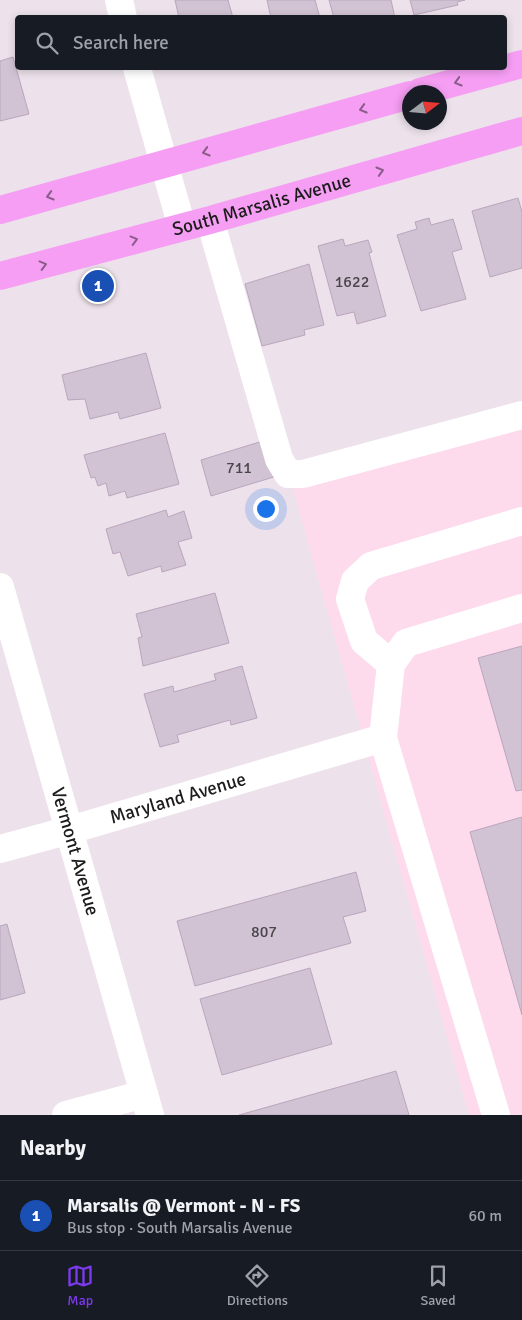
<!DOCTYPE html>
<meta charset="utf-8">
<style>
body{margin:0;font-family:Signika,sans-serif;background:#20242c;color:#f1f3f6}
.compass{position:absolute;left:402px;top:85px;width:45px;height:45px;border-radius:50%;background:#171b24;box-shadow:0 2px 8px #0003;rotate:74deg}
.you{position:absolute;left:265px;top:508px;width:18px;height:18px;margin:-12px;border:4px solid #fff;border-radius:50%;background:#1a73e8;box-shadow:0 0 0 8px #1a73e833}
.badge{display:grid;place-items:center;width:32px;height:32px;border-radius:50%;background:#7c3aed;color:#fff;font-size:16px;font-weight:700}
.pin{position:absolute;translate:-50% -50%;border:2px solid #fff;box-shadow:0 1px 5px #0006}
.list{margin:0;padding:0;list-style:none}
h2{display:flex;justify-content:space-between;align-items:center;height:65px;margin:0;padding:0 20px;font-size:21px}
h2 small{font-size:16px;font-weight:400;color:#9ea1a6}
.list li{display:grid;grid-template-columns:32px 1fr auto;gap:15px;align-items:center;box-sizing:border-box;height:70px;padding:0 20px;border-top:1px solid #363941}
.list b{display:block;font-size:19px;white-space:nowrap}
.list p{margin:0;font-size:16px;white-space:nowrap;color:#9ea1a6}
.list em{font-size:16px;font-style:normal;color:#9ea1a6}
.icon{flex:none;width:28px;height:28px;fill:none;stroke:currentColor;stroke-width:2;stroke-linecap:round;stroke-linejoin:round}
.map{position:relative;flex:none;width:522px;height:1115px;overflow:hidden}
.search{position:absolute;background:#171b24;box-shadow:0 2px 8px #0003;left:15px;right:15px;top:15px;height:55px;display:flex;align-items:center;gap:12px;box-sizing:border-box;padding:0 18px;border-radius:5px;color:#9ea1a6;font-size:19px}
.sheet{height:135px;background:#171b24}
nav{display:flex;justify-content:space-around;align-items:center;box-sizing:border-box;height:70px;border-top:1px solid #363941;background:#171b24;font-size:14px;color:#9ea1a6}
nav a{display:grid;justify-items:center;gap:2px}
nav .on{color:#7c3aed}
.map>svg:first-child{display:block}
</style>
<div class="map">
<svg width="522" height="1115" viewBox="0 0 522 1115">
<rect width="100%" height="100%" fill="#ede2eb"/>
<path fill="#fddbed" d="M 522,424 L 522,1115 L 469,1115 L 293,489 Z"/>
<path fill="#d1c3d3" stroke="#bba5bd" d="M 175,0 L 228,0 L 233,18 L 179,18 Z
M 267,0 L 315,0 L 320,18 L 271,18 Z
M 329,0 L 391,0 L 395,18 L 334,18 Z
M 410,0 L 465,0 L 457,2 L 458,5 L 414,15 Z
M 13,57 L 29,114 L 0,121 L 0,61 Z
M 518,198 L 522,212 L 522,268 L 490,277 L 472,211 Z
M 429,218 L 431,225 L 453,219 L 462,249 L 452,252 L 466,299 L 421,311 L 397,235 L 417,229 L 415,222 Z
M 343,239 L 345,246 L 368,240 L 372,252 L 369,253 L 386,316 L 357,324 L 354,312 L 337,316 L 318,246 Z
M 309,264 L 324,325 L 304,330 L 305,335 L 262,346 L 245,284 Z
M 146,353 L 161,408 L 120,419 L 118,412 L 90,419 L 85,399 L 68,400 L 62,375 Z
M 165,433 L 179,484 L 127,498 L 125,491 L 109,496 L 106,483 L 98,486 L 95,477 L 91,478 L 84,455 Z
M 266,440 L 277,476 L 211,496 L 201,460 Z
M 166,510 L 168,517 L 184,511 L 192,538 L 178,542 L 186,565 L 162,572 L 161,566 L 128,576 L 120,552 L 113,554 L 106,529 Z
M 215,593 L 229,643 L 143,666 L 138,638 L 142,637 L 136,614 Z
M 522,646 L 522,790 L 516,791 L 478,658 Z
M 242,666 L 257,718 L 231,725 L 230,720 L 177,735 L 179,742 L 160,747 L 144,694 L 173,686 L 174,692 L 216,680 L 214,674 Z
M 522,817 L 522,1015 L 470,832 Z
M 356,872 L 366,911 L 343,917 L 351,943 L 195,986 L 177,921 Z
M 7,924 L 25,993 L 0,1000 L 0,926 Z
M 310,968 L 332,1044 L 222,1075 L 200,999 Z
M 396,1071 L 409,1115 L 239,1115 Z"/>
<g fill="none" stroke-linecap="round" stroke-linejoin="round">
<g stroke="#fff" stroke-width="28">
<path d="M 119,0 L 123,18"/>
<path d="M 137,68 L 182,227"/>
<path d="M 210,220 L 279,459 L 288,474 L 303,474 L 522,415"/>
<path id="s1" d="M 0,587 L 150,1115"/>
<path d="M 391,664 L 364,641 L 350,599 L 355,581 L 371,566 L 522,521"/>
<path id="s2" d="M 0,849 L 70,830 L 383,738"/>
<path d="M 66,1115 L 144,1094"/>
<path d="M 496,1115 L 383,738 L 391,664 L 406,643 L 522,608"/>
</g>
<g stroke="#f69ef4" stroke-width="28">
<path d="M 420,92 L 522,64"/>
<path d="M 0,210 L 410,95"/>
<path id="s3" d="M 0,276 L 210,220 L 522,131"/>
</g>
</g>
<defs><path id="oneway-chevron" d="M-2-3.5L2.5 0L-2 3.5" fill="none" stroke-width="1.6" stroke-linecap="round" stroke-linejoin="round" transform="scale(1.25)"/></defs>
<g stroke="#895d88">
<use href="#oneway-chevron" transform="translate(458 82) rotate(164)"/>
<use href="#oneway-chevron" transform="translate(363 109) rotate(164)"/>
<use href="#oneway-chevron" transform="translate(206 152) rotate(164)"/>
<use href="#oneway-chevron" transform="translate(380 171) rotate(-16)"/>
<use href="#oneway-chevron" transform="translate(50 196) rotate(164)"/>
<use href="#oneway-chevron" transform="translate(134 240) rotate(-15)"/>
<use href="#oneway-chevron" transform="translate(43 265) rotate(-15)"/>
</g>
<g text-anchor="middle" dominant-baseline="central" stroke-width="4" stroke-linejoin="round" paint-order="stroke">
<g font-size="16" fill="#49464a">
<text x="352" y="282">1622</text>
<text x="239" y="468">711</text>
<text x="264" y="932">807</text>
</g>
<g font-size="19" fill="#1c1c1c" stroke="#fff">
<text stroke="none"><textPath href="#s3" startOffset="271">South Marsalis Avenue</textPath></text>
<text stroke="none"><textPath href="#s2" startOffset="185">Maryland Avenue</textPath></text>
<text stroke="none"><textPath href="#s1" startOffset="275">Vermont Avenue</textPath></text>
</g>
</g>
</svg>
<svg class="compass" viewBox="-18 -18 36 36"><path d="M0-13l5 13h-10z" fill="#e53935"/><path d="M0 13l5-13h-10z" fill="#9ea1a6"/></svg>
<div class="you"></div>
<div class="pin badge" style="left:98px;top:286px;background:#1a4fb4">1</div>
<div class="search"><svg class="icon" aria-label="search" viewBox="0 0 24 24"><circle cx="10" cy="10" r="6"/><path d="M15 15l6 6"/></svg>Search here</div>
</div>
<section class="sheet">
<h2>Nearby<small></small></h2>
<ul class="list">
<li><span class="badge" style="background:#1a4fb4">1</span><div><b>Marsalis @ Vermont - N - FS</b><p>Bus stop · South Marsalis Avenue</p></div><em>60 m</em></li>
</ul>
</section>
<nav>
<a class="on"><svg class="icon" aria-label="map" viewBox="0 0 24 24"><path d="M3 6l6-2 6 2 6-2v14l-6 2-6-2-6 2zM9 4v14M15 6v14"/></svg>Map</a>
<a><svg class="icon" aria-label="directions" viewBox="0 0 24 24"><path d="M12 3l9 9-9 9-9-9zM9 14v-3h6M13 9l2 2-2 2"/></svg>Directions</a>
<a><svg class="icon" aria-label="saved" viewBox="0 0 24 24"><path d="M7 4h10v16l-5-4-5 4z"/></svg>Saved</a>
</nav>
